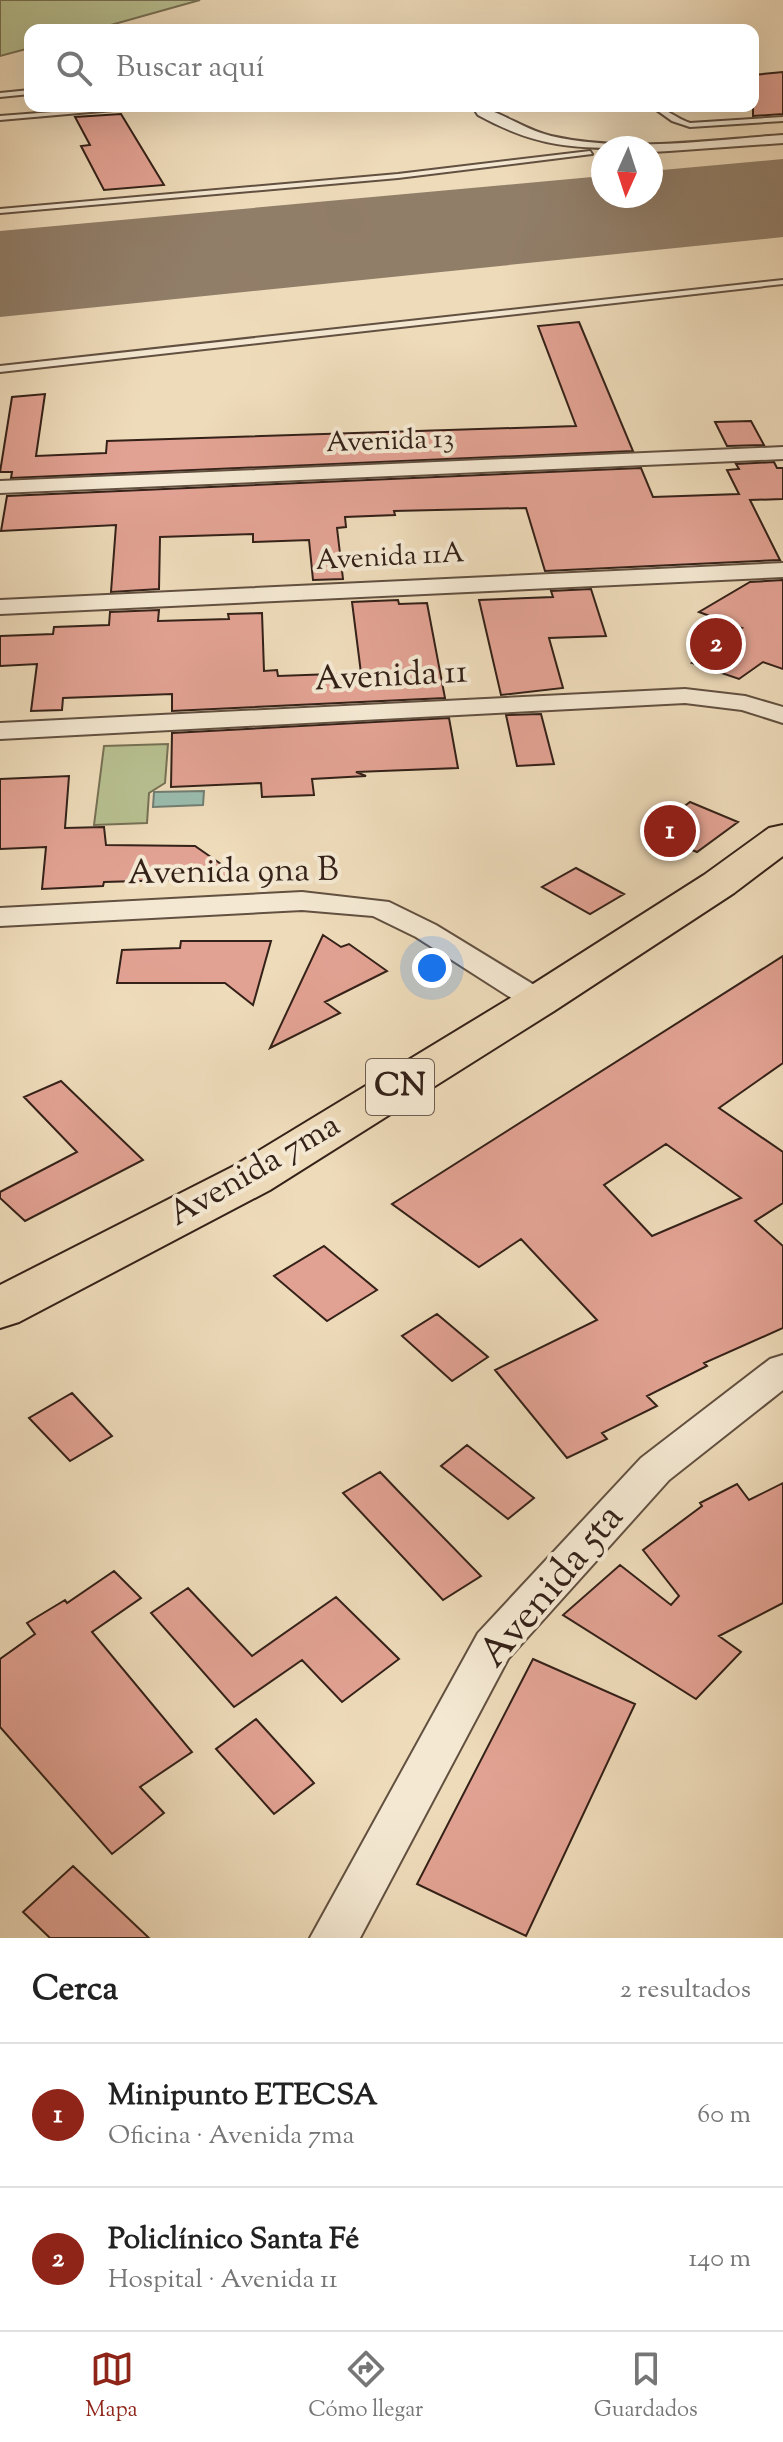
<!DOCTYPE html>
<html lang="es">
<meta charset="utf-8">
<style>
body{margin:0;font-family:"Sorts Mill Goudy",serif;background:#f6f6f6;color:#222}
.compass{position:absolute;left:591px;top:136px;width:72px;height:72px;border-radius:50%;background:#fff;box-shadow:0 8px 32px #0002;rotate:183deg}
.you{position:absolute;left:432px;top:968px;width:28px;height:28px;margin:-20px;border:6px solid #fff;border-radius:50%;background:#1a73e8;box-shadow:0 0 0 12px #1a73e833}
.badge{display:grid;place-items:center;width:52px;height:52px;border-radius:50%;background:#8f2418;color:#fff;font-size:26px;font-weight:700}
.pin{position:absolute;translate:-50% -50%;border:4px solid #fff;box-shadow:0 2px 8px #0006}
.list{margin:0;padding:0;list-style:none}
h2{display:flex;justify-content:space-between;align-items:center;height:104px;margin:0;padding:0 32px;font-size:34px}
h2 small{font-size:26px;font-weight:400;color:#767676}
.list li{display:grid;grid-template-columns:52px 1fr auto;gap:24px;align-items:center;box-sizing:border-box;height:144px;padding:0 32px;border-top:2px solid #e0e0e0}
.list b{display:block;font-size:30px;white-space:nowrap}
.list p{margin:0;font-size:26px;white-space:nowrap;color:#767676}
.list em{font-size:26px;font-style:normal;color:#767676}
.icon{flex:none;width:44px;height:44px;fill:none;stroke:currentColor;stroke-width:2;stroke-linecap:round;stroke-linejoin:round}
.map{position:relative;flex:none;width:783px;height:1938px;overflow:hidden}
.search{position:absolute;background:#fff;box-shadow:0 8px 32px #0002;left:24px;right:24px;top:24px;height:88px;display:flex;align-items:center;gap:20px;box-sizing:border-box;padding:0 28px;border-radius:16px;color:#767676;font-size:30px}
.sheet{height:392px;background:#fff}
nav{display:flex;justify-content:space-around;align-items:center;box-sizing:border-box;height:112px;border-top:2px solid #e0e0e0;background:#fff;font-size:22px;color:#767676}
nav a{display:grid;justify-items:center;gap:4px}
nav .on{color:#8f2418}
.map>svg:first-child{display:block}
</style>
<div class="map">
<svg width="783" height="1938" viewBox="0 0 783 1938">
<rect width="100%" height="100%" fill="#eedbba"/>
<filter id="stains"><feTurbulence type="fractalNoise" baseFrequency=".0025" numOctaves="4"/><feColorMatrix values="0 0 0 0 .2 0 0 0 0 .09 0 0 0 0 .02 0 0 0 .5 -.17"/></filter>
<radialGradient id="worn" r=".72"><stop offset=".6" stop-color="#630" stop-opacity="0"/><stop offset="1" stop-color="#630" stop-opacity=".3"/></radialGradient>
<path fill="#b8c091" stroke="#767054" stroke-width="2" d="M 0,0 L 200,0 L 93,30 L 30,30 L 30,48 L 0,56 Z
M 168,744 L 165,783 L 149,793 L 147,823 L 94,825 L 104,746 Z"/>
<path fill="#9abbac" stroke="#717d71" stroke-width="2" d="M 204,791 L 203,805 L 153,807 L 154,792 Z"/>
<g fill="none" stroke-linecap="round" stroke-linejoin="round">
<path fill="#917e69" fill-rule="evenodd" d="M 783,159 L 783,237 L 0,317 L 0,231 L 603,176 L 603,196 L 651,196 L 651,171 Z"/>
</g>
<path fill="#e2a293" stroke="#342118" stroke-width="2" fill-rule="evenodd" d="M 783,72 L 783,114 L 753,116 L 753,75 Z
M 121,114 L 164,185 L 104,190 L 81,146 L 90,145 L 75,117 Z
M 579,322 L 633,451 L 11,478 L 12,472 L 0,472 L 12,397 L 45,394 L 36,456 L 106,453 L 107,441 L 576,426 L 538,326 Z
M 751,421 L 764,445 L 727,446 L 715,422 Z
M 774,462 L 777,468 L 783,468 L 783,499 L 750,500 L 780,560 L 545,571 L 526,508 L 394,511 L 395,515 L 345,517 L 346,527 L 337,528 L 343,579 L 313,580 L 309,540 L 253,542 L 253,534 L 160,537 L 159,589 L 111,592 L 116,525 L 1,531 L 7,496 L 641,468 L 653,497 L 739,494 L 727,470 L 739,469 L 736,464 Z
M 783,580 L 783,669 L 763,662 L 739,679 L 692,663 L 742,628 L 699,612 L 750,582 Z
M 591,589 L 606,636 L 549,638 L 563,688 L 501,695 L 479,600 L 553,597 L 551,591 Z
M 398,600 L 399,604 L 427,603 L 445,698 L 172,711 L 172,694 L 63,698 L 62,710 L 31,711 L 37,664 L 0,666 L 0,636 L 53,634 L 54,627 L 109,625 L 110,612 L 159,610 L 158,621 L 229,619 L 228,614 L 262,613 L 264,671 L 277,670 L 278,676 L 361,673 L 352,602 Z
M 541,714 L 554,764 L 517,766 L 506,715 Z
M 449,718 L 458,768 L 356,772 L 366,776 L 312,779 L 314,795 L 262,797 L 261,783 L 171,787 L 172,733 Z
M 69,776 L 65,828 L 104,827 L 106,845 L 195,846 L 241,878 L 104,882 L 103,886 L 42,889 L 46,847 L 0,849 L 0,779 Z
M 690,802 L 738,822 L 697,852 L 650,833 Z
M 576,868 L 624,894 L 590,914 L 542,887 Z
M 323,935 L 341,947 L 349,944 L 387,971 L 325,1002 L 340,1013 L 270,1048 Z
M 181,941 L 271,941 L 253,1005 L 225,983 L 117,983 L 122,950 L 180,948 Z
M 783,956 L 783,1063 L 719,1108 L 783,1152 L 783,1203 L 755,1221 L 783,1246 L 783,1328 L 704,1363 L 707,1366 L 647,1396 L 657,1406 L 602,1433 L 607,1439 L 567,1458 L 495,1370 L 597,1320 L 521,1239 L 479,1267 L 392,1204 ZM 666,1144 L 741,1198 L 652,1236 L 604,1185 Z
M 61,1081 L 143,1160 L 25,1221 L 0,1198 L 0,1192 L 77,1152 L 24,1097 Z
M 324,1246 L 377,1290 L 327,1321 L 274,1276 Z
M 437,1314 L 488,1357 L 452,1381 L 402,1336 Z
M 72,1393 L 112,1436 L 70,1461 L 29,1418 Z
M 467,1445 L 534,1498 L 508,1519 L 441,1466 Z
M 380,1472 L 401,1494 L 481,1576 L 443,1600 L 343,1493 Z
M 783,1483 L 783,1603 L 719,1636 L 741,1652 L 696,1699 L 563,1615 L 620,1565 L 671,1605 L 679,1596 L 643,1550 L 702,1506 L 700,1503 L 737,1484 L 749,1500 Z
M 114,1571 L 141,1598 L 92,1632 L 192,1752 L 140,1787 L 164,1813 L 112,1854 L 0,1727 L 0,1659 L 35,1634 L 27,1623 L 65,1600 L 67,1603 Z
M 188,1588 L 252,1656 L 336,1597 L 399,1659 L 342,1702 L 302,1660 L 234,1707 L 151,1613 Z
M 533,1659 L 635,1704 L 526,1936 L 417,1884 Z
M 256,1719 L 314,1783 L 274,1814 L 216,1749 Z
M 73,1866 L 149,1938 L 50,1938 L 23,1912 Z"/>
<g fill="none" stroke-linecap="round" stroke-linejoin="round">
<defs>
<path id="lane" d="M 30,90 L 30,94 L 0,97 L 0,93 Z
M 131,106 L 159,106 L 0,120 L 0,116 Z
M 651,106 C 663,106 677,119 690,123 L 783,117 L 783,121 L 690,127 L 672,121 Z
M 590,151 L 592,154 L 398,178 L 0,213 L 0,209 L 398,174 Z
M 783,280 L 783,284 L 0,372 L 0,366 Z"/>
<path id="street" d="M 483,108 C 506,115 526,130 551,136 C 626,153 707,140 783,135 L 783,143 L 669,151 L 651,152 L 651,148 C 582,148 543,151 478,115 L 476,112 Z
M 783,447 L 783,459 L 0,493 L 0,481 Z
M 783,563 L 783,577 L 0,614 L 0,600 Z
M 685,689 L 745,696 L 783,707 L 783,723 L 742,710 L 685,703 L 0,739 L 0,723 Z
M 302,892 L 389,902 L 436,925 L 549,994 L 553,1001 L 549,1008 L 527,1008 L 416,937 L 373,916 L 302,910 L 0,926 L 0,908 Z
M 783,1355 L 783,1390 L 669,1480 L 508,1659 L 360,1938 L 310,1938 L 478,1633 L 641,1458 L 770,1359 Z"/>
<path id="highway" d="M 783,825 L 783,856 L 734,893 L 554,1011 L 270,1190 L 19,1322 L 0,1328 L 0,1285 L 234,1166 L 522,991 L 704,875 L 769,828 Z"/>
</defs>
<use href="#lane" stroke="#625040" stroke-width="4"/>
<use href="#street" stroke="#625040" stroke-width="4"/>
<use href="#highway" stroke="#342118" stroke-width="4"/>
<use href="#lane" fill="#f4e8d2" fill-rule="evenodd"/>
<use href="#street" fill="#f4e8d2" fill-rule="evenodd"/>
<use href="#highway" fill="#eedbba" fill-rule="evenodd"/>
</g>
<g text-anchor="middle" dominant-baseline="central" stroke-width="8" stroke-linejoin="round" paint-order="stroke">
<g font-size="28" fill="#342118" stroke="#f4e8d2">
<text transform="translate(390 442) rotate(-2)">Avenida 13</text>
<text transform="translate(390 558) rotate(-3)">Avenida 11A</text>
</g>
<rect fill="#f4e8d2" stroke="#6e5d50" stroke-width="2" x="366" y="1059" width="68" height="56" rx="6"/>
<g font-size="32" font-weight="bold" fill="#342118">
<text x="400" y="1087">CN</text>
</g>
<g font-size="34" fill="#342118" stroke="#f4e8d2">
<text transform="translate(391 677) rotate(-3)">Avenida 11</text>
<text transform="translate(233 873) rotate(-1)">Avenida 9na B</text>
<text transform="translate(255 1171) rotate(-30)">Avenida 7ma</text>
</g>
<g font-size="40" fill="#342118" stroke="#f4e8d2">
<text transform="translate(553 1587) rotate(-50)">Avenida 5ta</text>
</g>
</g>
<rect width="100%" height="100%" filter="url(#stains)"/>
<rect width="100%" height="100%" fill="url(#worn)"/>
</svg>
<svg class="compass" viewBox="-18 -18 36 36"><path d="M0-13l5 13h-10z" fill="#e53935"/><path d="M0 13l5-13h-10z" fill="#767676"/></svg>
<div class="you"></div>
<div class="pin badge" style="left:670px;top:831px">1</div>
<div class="pin badge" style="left:716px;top:644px">2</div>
<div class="search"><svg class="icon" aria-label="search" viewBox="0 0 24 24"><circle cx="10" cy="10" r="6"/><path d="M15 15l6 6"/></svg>Buscar aquí</div>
</div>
<section class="sheet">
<h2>Cerca<small>2 resultados</small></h2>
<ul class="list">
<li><span class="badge">1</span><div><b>Minipunto ETECSA</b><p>Oficina · Avenida 7ma</p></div><em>60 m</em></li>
<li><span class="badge">2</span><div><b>Policlínico Santa Fé</b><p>Hospital · Avenida 11</p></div><em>140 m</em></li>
</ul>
</section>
<nav>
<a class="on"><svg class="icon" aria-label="map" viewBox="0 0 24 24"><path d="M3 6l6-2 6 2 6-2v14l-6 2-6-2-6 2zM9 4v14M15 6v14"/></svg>Mapa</a>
<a><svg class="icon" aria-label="directions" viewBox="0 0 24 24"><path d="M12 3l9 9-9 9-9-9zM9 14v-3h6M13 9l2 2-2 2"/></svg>Cómo llegar</a>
<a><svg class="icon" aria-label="saved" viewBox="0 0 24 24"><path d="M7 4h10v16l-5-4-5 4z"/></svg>Guardados</a>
</nav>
